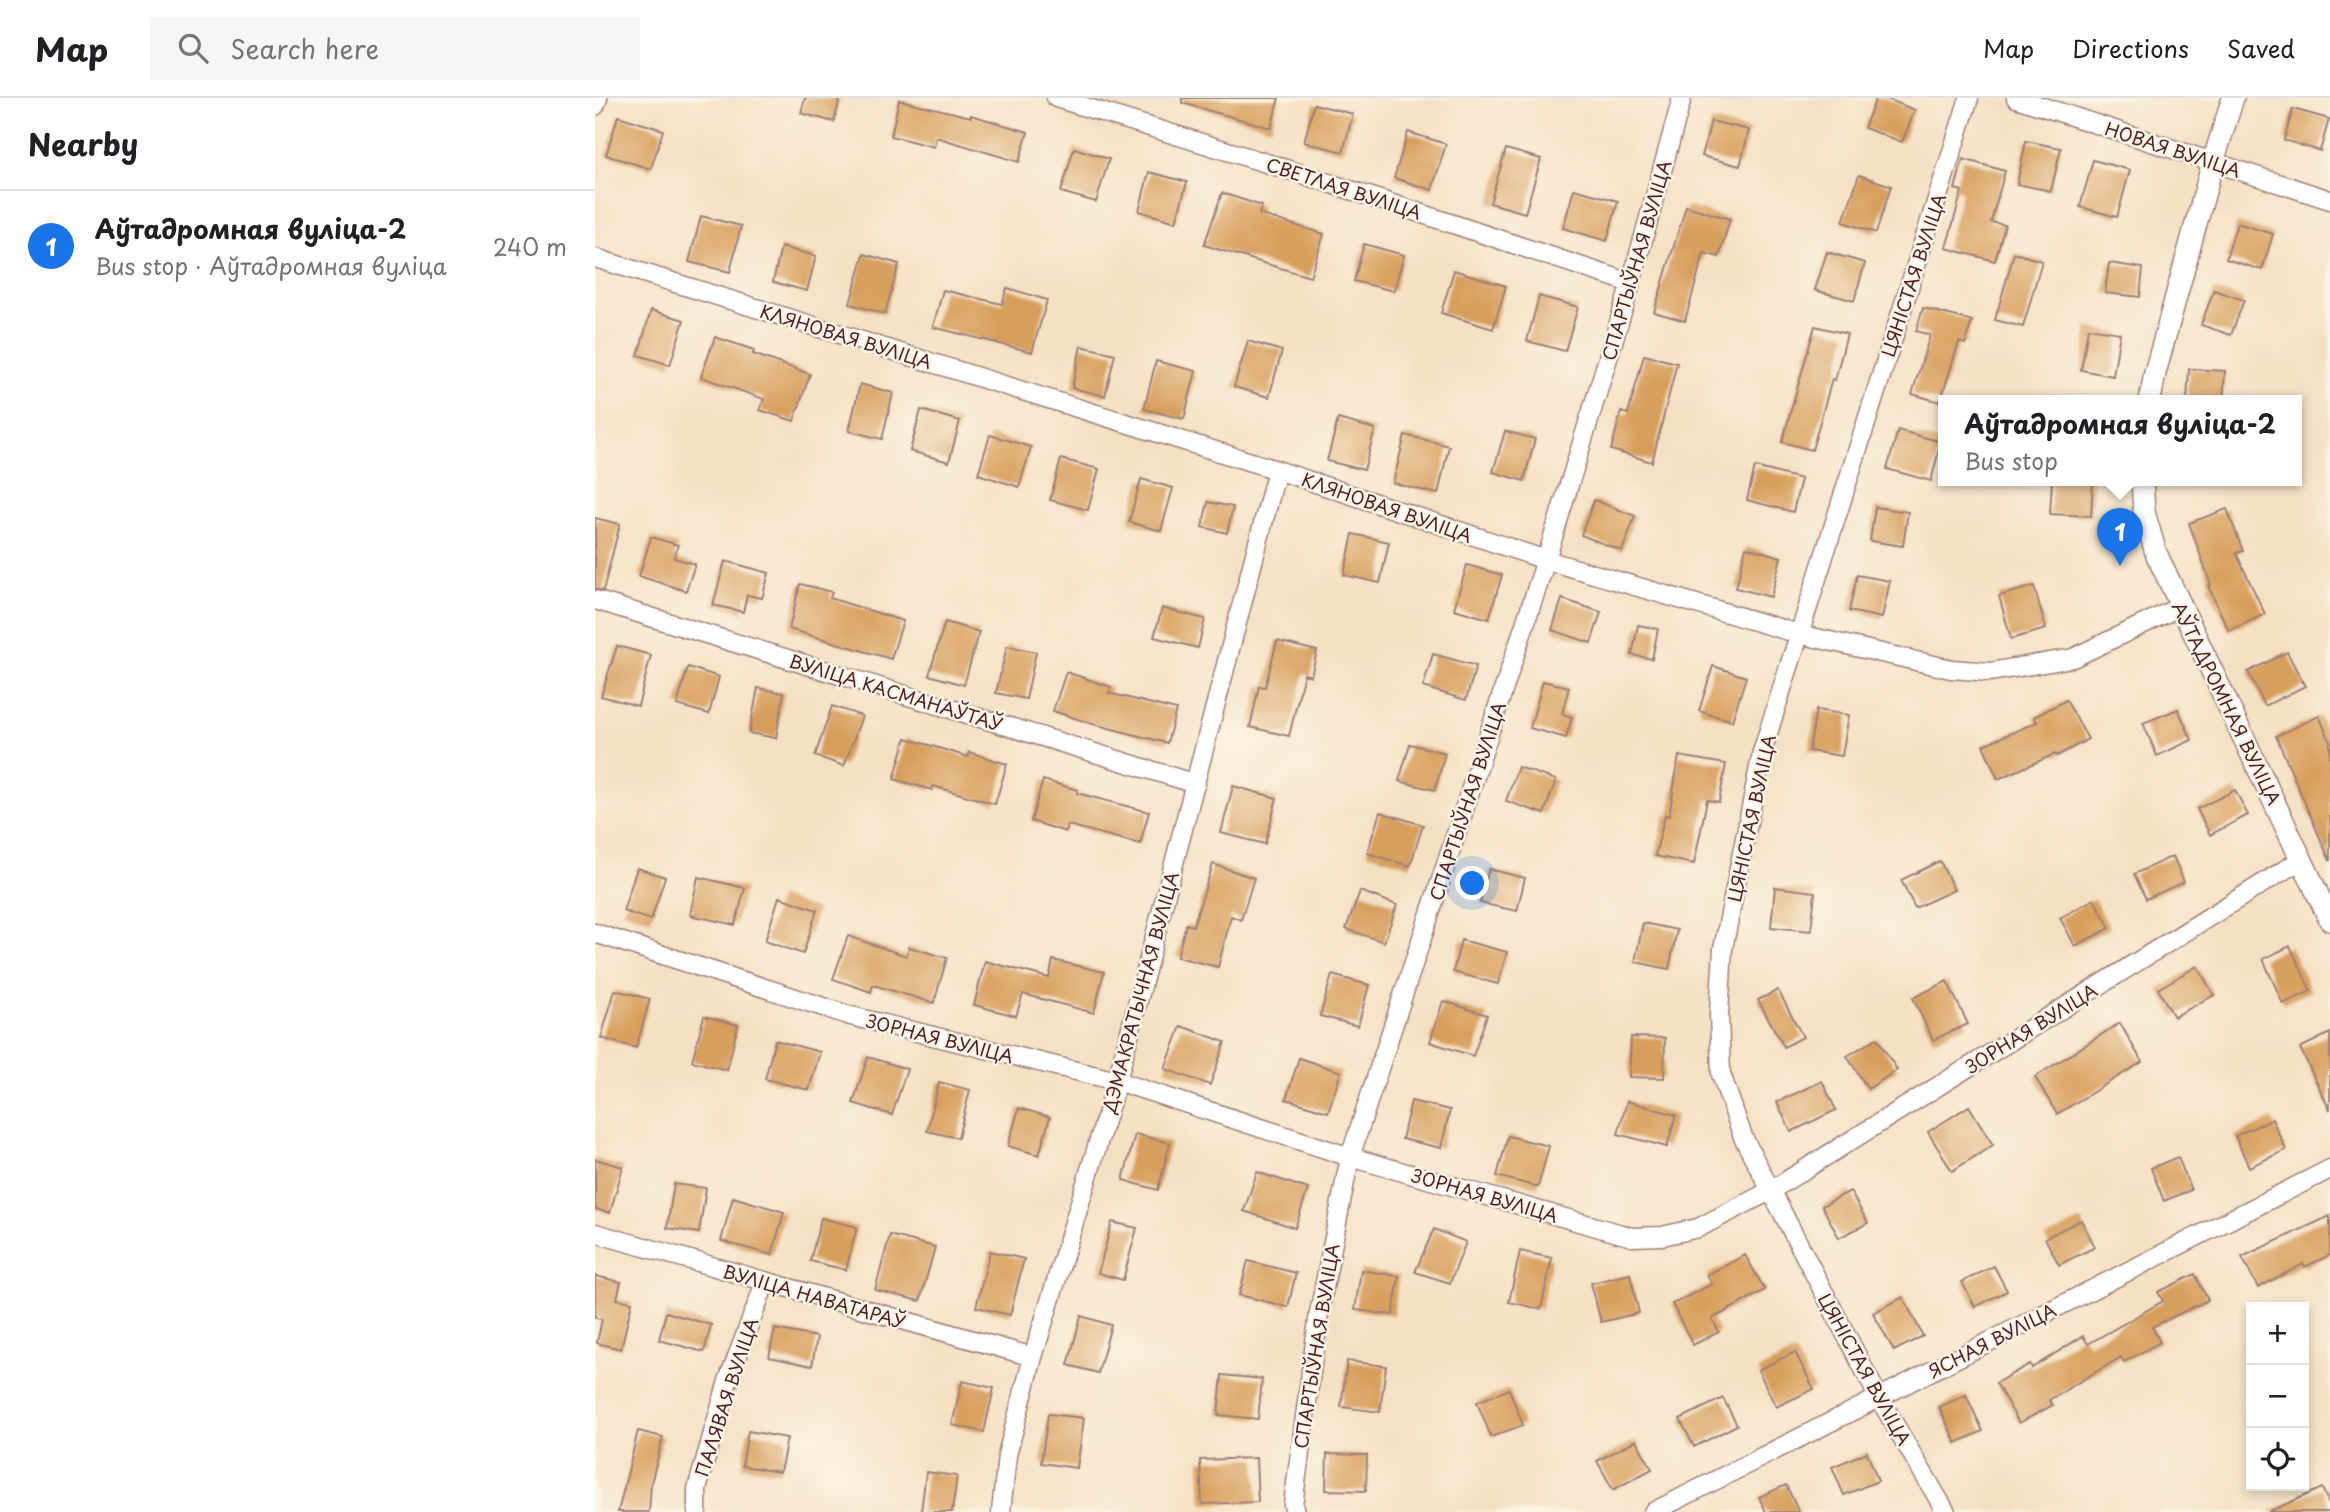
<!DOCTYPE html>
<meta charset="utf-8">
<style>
body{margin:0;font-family:"Playpen Sans",sans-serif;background:#f6f6f6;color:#202124}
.controls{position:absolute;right:21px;bottom:21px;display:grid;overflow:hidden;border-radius:0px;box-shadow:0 4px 10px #0003}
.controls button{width:63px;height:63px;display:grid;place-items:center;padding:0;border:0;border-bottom:2px solid #e0e0e0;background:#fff;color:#202124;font:35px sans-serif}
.you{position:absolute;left:878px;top:786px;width:24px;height:24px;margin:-18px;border:5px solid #fff;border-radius:50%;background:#1a73e8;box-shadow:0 0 0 10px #1a73e833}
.badge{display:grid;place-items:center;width:46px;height:46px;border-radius:50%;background:#1a73e8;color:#fff;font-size:23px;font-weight:700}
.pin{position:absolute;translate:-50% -58px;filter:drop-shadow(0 2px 4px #0008)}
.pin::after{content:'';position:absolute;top:37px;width:24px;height:21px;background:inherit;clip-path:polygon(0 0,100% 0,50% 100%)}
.popup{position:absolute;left:1343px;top:297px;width:364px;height:91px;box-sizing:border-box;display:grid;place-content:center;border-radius:0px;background:#fff;filter:drop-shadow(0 2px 5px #0005);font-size:23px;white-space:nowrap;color:#757577}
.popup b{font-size:26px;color:#202124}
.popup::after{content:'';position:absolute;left:50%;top:100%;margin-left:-14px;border:14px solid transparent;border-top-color:#fff}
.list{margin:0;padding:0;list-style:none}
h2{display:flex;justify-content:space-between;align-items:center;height:91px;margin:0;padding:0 28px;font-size:30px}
h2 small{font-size:23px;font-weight:400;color:#757577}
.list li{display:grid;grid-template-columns:46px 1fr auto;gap:21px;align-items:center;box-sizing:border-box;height:112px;padding:0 28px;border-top:2px solid #e0e0e0}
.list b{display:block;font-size:26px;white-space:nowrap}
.list p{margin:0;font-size:23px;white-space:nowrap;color:#757577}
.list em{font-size:23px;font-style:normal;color:#757577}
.icon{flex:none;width:38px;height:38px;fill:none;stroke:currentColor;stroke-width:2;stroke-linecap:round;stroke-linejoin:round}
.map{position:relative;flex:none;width:1735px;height:1414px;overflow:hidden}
header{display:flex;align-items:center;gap:42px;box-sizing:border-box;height:98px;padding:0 35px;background:#fff;border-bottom:2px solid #e0e0e0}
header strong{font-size:33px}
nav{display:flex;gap:38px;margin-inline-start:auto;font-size:24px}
.search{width:490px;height:63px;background:#f6f6f6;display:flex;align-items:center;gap:18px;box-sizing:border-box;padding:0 24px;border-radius:0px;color:#757577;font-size:26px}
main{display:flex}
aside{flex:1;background:#fff}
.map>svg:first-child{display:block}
</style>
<header>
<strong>Map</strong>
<div class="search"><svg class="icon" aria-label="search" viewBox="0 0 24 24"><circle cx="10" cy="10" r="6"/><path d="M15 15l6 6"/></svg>Search here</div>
<nav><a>Map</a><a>Directions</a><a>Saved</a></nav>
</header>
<main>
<aside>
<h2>Nearby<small></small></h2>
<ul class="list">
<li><span class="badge">1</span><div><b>Аўтадромная вуліца-2</b><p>Bus stop · Аўтадромная вуліца</p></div><em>240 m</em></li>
</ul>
</aside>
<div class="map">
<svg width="1735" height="1414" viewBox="0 0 1735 1414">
<rect width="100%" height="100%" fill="#fcf5e5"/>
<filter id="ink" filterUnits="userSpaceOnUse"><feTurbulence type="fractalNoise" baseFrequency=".0143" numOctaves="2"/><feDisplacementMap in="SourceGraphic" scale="14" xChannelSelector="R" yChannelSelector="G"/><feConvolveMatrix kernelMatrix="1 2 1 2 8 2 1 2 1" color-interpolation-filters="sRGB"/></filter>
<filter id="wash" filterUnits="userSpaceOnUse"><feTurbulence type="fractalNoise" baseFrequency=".00686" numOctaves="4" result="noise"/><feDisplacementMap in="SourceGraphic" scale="28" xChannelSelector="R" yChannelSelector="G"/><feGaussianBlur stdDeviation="1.57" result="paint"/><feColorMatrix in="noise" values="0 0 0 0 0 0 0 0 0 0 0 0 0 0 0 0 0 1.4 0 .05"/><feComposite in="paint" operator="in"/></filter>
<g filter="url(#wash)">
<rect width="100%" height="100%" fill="#f4e1c4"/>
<g id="blocks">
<path fill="#d89f5c" d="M 210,0 L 245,0 L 239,24 L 206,15 Z
M 587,0 L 684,0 L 676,30 L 587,5 Z
M 1281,0 L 1290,0 L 1320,12 L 1307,44 L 1269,30 Z
M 304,2 L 376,19 L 376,17 L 433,34 L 424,64 L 341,39 L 339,49 L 296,38 Z
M 719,6 L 758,16 L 748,54 L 709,44 Z
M 1698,11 L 1734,21 L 1725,53 L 1689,42 Z
M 23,18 L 68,32 L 56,71 L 11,57 Z
M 1116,23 L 1154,32 L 1145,68 L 1107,58 Z
M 813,34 L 851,46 L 837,92 L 799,80 Z
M 1431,43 L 1466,50 L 1456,93 L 1422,86 Z
M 479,50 L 514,61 L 501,104 L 466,94 Z
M 911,51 L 946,61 L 930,115 L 895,105 Z
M 1368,61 L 1410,73 L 1396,124 L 1410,127 L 1400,163 L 1351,150 L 1367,93 L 1360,91 Z
M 1498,62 L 1535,72 L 1522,119 L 1485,109 Z
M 554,74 L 592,84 L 581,124 L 544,113 Z
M 1264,77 L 1296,88 L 1281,135 L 1248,124 Z
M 979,91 L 1023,103 L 1012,143 L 968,130 Z
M 627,95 L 667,108 L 664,116 L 729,136 L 715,179 L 609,147 Z
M 1091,108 L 1135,121 L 1124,159 L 1109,155 L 1090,223 L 1059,214 Z
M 106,118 L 146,128 L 135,174 L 94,164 Z
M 1642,125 L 1678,136 L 1667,172 L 1631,161 Z
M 769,146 L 809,157 L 799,193 L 759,183 Z
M 186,149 L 221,158 L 212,193 L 178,184 Z
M 1232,154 L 1270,165 L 1259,203 L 1220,192 Z
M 1419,155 L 1447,163 L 1428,229 L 1400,222 Z
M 269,156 L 304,166 L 290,216 L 255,206 Z
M 1514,165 L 1548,170 L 1545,199 L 1510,195 Z
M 859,172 L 911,188 L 898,231 L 846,215 Z
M 412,190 L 452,202 L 437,254 L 338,229 L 348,192 L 407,206 Z
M 1619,192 L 1649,202 L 1636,237 L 1606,227 Z
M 944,198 L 983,209 L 970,253 L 932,243 Z
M 1328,210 L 1377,223 L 1370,246 L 1364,244 L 1345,304 L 1317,296 L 1335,237 L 1321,233 Z
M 56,212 L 89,222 L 75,267 L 43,257 Z
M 1220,228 L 1252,236 L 1240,282 L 1237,281 L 1217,352 L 1187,344 Z
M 1493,230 L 1525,235 L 1518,278 L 1486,272 Z
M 120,239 L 159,252 L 158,256 L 215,276 L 199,323 L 165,312 L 169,301 L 106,279 Z
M 653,243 L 687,253 L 674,299 L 639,289 Z
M 486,248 L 520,256 L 510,298 L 477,290 Z
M 1049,257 L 1082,265 L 1057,364 L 1016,352 L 1026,314 L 1033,316 Z
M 561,263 L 601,273 L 589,321 L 549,311 Z
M 1594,271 L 1630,273 L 1628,302 L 1592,302 Z
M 265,286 L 298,295 L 287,341 L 254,333 Z
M 326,312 L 365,323 L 354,364 L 315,353 Z
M 743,321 L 780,331 L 769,372 L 732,363 Z
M 1303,332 L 1346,344 L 1336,383 L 1292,371 Z
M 910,333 L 940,341 L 929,383 L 898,374 Z
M 395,337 L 436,349 L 424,389 L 383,376 Z
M 810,337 L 854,348 L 843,396 L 798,385 Z
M 466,361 L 504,371 L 493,412 L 455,402 Z
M 1160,369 L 1206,381 L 1198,414 L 1152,402 Z
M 546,381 L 578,390 L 566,433 L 534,424 Z
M 1457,382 L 1498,382 L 1496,418 L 1455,416 Z
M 999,402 L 1040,418 L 1027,453 L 986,437 Z
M 613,404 L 638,409 L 632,435 L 607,429 Z
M 1280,409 L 1313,414 L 1308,448 L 1275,443 Z
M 1632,411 L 1648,453 L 1641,455 L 1670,516 L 1634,533 L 1613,488 L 1616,487 L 1594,425 Z
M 0,420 L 25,426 L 8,493 L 0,491 Z
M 758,436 L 794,444 L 785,485 L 749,477 Z
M 56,439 L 83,447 L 79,460 L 100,466 L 91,493 L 44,478 Z
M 1151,449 L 1186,459 L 1176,499 L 1141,490 Z
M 130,463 L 174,475 L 167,500 L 152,497 L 148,514 L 118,507 Z
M 872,467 L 907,477 L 894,521 L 859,511 Z
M 1262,477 L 1295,483 L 1287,520 L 1254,513 Z
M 205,486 L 237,494 L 235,500 L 308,523 L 296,561 L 194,531 Z
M 1439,488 L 1451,531 L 1416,541 L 1404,498 Z
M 967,501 L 1006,514 L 996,545 L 957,532 Z
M 567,510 L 610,521 L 603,550 L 559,539 Z
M 350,524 L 384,534 L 369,587 L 334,577 Z
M 1043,527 L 1063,531 L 1057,561 L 1037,557 Z
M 682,543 L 722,553 L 716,578 L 709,576 L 694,638 L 655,629 L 664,588 L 670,589 Z
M 22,548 L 56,557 L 43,608 L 6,598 Z
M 412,548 L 441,554 L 431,601 L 401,595 Z
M 1692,554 L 1710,588 L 1670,608 L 1653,574 Z
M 838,556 L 881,568 L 871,602 L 828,589 Z
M 1118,568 L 1151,579 L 1137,623 L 1104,613 Z
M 93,569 L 124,579 L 114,616 L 82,607 Z
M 471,574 L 516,589 L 514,595 L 581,612 L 572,645 L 498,626 L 458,613 Z
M 948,583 L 974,589 L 967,616 L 977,619 L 971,640 L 935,630 Z
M 163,590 L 189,595 L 181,640 L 154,635 Z
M 1471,602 L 1493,641 L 1462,658 L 1460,656 L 1403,681 L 1388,647 L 1442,624 L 1439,619 Z
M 237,608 L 267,618 L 249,668 L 220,658 Z
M 1583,611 L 1597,642 L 1562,658 L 1548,625 Z
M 1221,612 L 1254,617 L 1247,658 L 1214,653 Z
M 1724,618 L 1735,643 L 1735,763 L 1681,638 Z
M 311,640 L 373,659 L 374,654 L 412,666 L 400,706 L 338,688 L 337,692 L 299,681 Z
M 815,646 L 850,655 L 840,692 L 804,683 Z
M 1084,658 L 1131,666 L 1124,704 L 1112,702 L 1099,766 L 1060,758 L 1070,717 L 1074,718 Z
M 923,669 L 961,682 L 949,716 L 911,703 Z
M 448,682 L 483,692 L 482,695 L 554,714 L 545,746 L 473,727 L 471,734 L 436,723 Z
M 638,688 L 682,700 L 670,746 L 626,735 Z
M 1640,692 L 1653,717 L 1615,737 L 1602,711 Z
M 785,714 L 828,727 L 815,768 L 772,755 Z
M 1578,758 L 1589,784 L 1551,801 L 1539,776 Z
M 1345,763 L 1359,792 L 1320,810 L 1306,782 Z
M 618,766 L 659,780 L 646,822 L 636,818 L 623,869 L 582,859 L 591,826 L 598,828 Z
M 42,770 L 70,779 L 56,822 L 28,813 Z
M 894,771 L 930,780 L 922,813 L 885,805 Z
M 103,779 L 150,790 L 140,827 L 95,817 Z
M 1180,789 L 1220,794 L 1216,833 L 1176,829 Z
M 765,793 L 802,807 L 789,844 L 751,831 Z
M 184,799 L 222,812 L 208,856 L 170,843 Z
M 1499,801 L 1515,830 L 1480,848 L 1465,820 Z
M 1048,825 L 1082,832 L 1074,871 L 1040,864 Z
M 253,838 L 311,858 L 314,849 L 352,860 L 339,905 L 278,887 L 276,894 L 238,881 Z
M 866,842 L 912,854 L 903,886 L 858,874 Z
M 1695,848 L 1716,893 L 1688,906 L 1668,861 Z
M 458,862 L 509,874 L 499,915 L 428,896 L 421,918 L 379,907 L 390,863 L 454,880 Z
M 1602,868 L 1619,897 L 1579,919 L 1563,891 Z
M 737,877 L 774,887 L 763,928 L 725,918 Z
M 1352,883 L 1373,926 L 1338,942 L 1318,900 Z
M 20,892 L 55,901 L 41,950 L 6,940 Z
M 1183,892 L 1208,939 L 1189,949 L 1163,902 Z
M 848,903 L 892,917 L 878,958 L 835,944 Z
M 109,918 L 143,927 L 132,972 L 97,963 Z
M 1525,925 L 1547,964 L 1462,1016 L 1440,979 Z
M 586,928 L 630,944 L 615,987 L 570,971 Z
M 1735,935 L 1735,1012 L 1705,950 Z
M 1036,939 L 1070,940 L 1069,980 L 1034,979 Z
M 1282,940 L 1302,972 L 1273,991 L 1252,958 Z
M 180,942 L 225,954 L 214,992 L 170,981 Z
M 273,959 L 312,971 L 297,1017 L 258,1005 Z
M 704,960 L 746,974 L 733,1014 L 691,1001 Z
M 1227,983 L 1241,1012 L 1196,1034 L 1182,1004 Z
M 344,984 L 375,992 L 363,1040 L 332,1033 Z
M 816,1003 L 855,1012 L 846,1050 L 807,1041 Z
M 1032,1003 L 1081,1017 L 1072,1049 L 1023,1036 Z
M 1374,1008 L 1398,1047 L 1357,1073 L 1333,1034 Z
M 424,1010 L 455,1019 L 444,1057 L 413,1048 Z
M 1677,1021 L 1691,1052 L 1654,1069 L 1640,1038 Z
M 540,1036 L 575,1045 L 563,1092 L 528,1082 Z
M 913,1038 L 954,1048 L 943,1089 L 902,1078 Z
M 1583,1059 L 1596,1092 L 1569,1103 L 1556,1070 Z
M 0,1061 L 28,1069 L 15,1115 L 0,1111 Z
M 662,1074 L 713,1091 L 700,1130 L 649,1113 Z
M 79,1086 L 111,1090 L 104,1135 L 72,1130 Z
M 1255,1093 L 1273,1125 L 1244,1140 L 1227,1108 Z
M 138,1099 L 189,1114 L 177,1157 L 126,1143 Z
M 1735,1118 L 1735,1157 L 1710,1169 L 1708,1166 L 1663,1190 L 1647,1159 Z
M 226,1120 L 262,1129 L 251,1172 L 215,1163 Z
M 1486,1122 L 1500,1149 L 1464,1167 L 1450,1140 Z
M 517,1124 L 542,1130 L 528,1182 L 503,1175 Z
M 839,1131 L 871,1144 L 855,1185 L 820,1174 Z
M 295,1137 L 340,1149 L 325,1203 L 280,1192 Z
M 395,1153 L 429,1161 L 415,1217 L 381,1209 Z
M 925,1153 L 957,1160 L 946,1211 L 914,1204 Z
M 1150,1157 L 1170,1192 L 1117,1221 L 1124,1234 L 1098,1247 L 1077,1206 L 1117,1186 L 1112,1177 Z
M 653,1163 L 701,1175 L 693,1209 L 644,1197 Z
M 1399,1168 L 1412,1193 L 1380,1209 L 1367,1184 Z
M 766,1172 L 804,1178 L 798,1217 L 760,1212 Z
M 1035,1176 L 1044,1215 L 1006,1224 L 996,1185 Z
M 1600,1176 L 1613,1202 L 1557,1229 L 1565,1244 L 1529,1264 L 1526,1259 L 1454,1302 L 1458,1307 L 1424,1325 L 1401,1285 L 1435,1266 L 1437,1270 L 1488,1238 L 1493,1246 L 1568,1203 L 1563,1194 Z
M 0,1178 L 26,1184 L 22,1201 L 37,1204 L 26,1251 L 2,1245 L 7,1221 L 0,1220 Z
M 1308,1199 L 1328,1238 L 1299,1253 L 1278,1215 Z
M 71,1214 L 116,1227 L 109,1254 L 64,1242 Z
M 486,1218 L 516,1227 L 503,1275 L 473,1267 Z
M 180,1231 L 222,1239 L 217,1268 L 174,1259 Z
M 1200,1254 L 1219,1291 L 1181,1309 L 1163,1272 Z
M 752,1263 L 791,1268 L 785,1314 L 746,1309 Z
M 627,1277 L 667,1281 L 663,1321 L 623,1317 Z
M 367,1283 L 399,1290 L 389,1334 L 357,1327 Z
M 914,1291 L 928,1327 L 896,1339 L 882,1304 Z
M 1371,1297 L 1388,1333 L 1361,1345 L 1344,1309 Z
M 1128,1300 L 1142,1327 L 1099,1349 L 1085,1321 Z
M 453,1316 L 489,1320 L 482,1370 L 446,1365 Z
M 43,1333 L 68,1339 L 56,1385 L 54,1414 L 23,1414 Z
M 153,1333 L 192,1340 L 185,1374 L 147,1368 Z
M 1041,1342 L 1057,1371 L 1018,1392 L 1002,1363 Z
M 1272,1354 L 1283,1383 L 1249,1397 L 1237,1369 Z
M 732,1356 L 772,1357 L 771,1393 L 731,1392 Z
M 661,1360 L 663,1404 L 607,1406 L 605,1362 Z
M 331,1374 L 362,1378 L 357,1414 L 326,1414 Z
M 1191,1387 L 1204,1414 L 1171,1414 L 1164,1399 Z
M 1727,1390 L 1735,1408 L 1735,1414 L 1673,1414 Z"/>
</g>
</g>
<g filter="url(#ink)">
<use href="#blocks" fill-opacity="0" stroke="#9f8078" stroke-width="2"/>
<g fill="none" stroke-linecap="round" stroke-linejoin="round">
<defs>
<path id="minor" d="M 461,0 L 710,77 L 1036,185
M 1421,0 L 1735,102
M 0,8 L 3,0
M 0,160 L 682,372 L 951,462 L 1204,536 L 1356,571 L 1395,574 L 1478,560 L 1586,508
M 0,502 L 601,686
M 0,835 L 256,918 L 522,983 L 755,1059 L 1037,1139 L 1067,1138 L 1103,1130 L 1175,1093 L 1707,761
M 0,1135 L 438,1259
M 102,1414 L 102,1391 L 133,1283 L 170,1185
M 406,1414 L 412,1357 L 438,1259 L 522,983 L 682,372
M 700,1414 L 698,1407 L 724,1215 L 755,1059 L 951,462 L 1036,185 L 1087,0
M 1058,1414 L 1735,1071
M 1351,1414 L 1284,1300 L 1148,1039 L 1126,976 L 1124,916 L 1128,851 L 1167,654 L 1374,0"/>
<path id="tertiary" d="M 1555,302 L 1560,275 L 1618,64 L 1638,0
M 1547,382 L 1549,414 L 1561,455 L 1735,822"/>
</defs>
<use href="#minor" stroke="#9f8078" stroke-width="21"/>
<use href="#tertiary" stroke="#9f8078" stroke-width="24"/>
<use href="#minor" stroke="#fff" stroke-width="18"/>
<use href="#tertiary" stroke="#fff" stroke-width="21"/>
</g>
</g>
<g text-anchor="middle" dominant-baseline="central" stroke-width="5" stroke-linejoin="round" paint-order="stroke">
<g font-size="18" fill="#4a1f2b" stroke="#fcf5e5">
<text transform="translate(1578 51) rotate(18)">НОВАЯ ВУЛІЦА</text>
<text transform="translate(749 90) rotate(18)">СВЕТЛАЯ ВУЛІЦА</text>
<text transform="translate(1041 162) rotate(-74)">СПАРТЫЎНАЯ ВУЛІЦА</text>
<text transform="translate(1318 177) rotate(-72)">ЦЯНІСТАЯ ВУЛІЦА</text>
<text transform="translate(251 238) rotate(17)">КЛЯНОВАЯ ВУЛІЦА</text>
<text transform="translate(792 409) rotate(19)">КЛЯНОВАЯ ВУЛІЦА</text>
<text transform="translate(301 594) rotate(17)">ВУЛІЦА КАСМАНАЎТАЎ</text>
<text transform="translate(1632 605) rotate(64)">АЎТАДРОМНАЯ ВУЛІЦА</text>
<text transform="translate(872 703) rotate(-72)">СПАРТЫЎНАЯ ВУЛІЦА</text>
<text transform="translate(1156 720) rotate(-78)">ЦЯНІСТАЯ ВУЛІЦА</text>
<text transform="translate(545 894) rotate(-75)">ДЭМАКРАТЫЧНАЯ ВУЛІЦА</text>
<text transform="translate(1436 930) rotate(-32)">ЗОРНАЯ ВУЛІЦА</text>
<text transform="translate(345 940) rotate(14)">ЗОРНАЯ ВУЛІЦА</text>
<text transform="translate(890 1097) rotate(16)">ЗОРНАЯ ВУЛІЦА</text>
<text transform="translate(219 1198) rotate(16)">ВУЛІЦА НАВАТАРАЎ</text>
<text transform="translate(1397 1242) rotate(-27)">ЯСНАЯ ВУЛІЦА</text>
<text transform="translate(721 1248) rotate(-81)">СПАРТЫЎНАЯ ВУЛІЦА</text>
<text transform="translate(1270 1271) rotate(61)">ЦЯНІСТАЯ ВУЛІЦА</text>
<text transform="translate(131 1299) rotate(-72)">ПАЛЯВАЯ ВУЛІЦА</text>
</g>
</g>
</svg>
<div class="controls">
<button>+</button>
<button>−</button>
<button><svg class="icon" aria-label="locate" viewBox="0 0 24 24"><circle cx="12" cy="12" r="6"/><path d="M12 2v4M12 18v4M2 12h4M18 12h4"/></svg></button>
</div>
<div class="you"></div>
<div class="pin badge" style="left:1525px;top:468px">1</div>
<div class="popup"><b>Аўтадромная вуліца-2</b>Bus stop</div>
</div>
</main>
